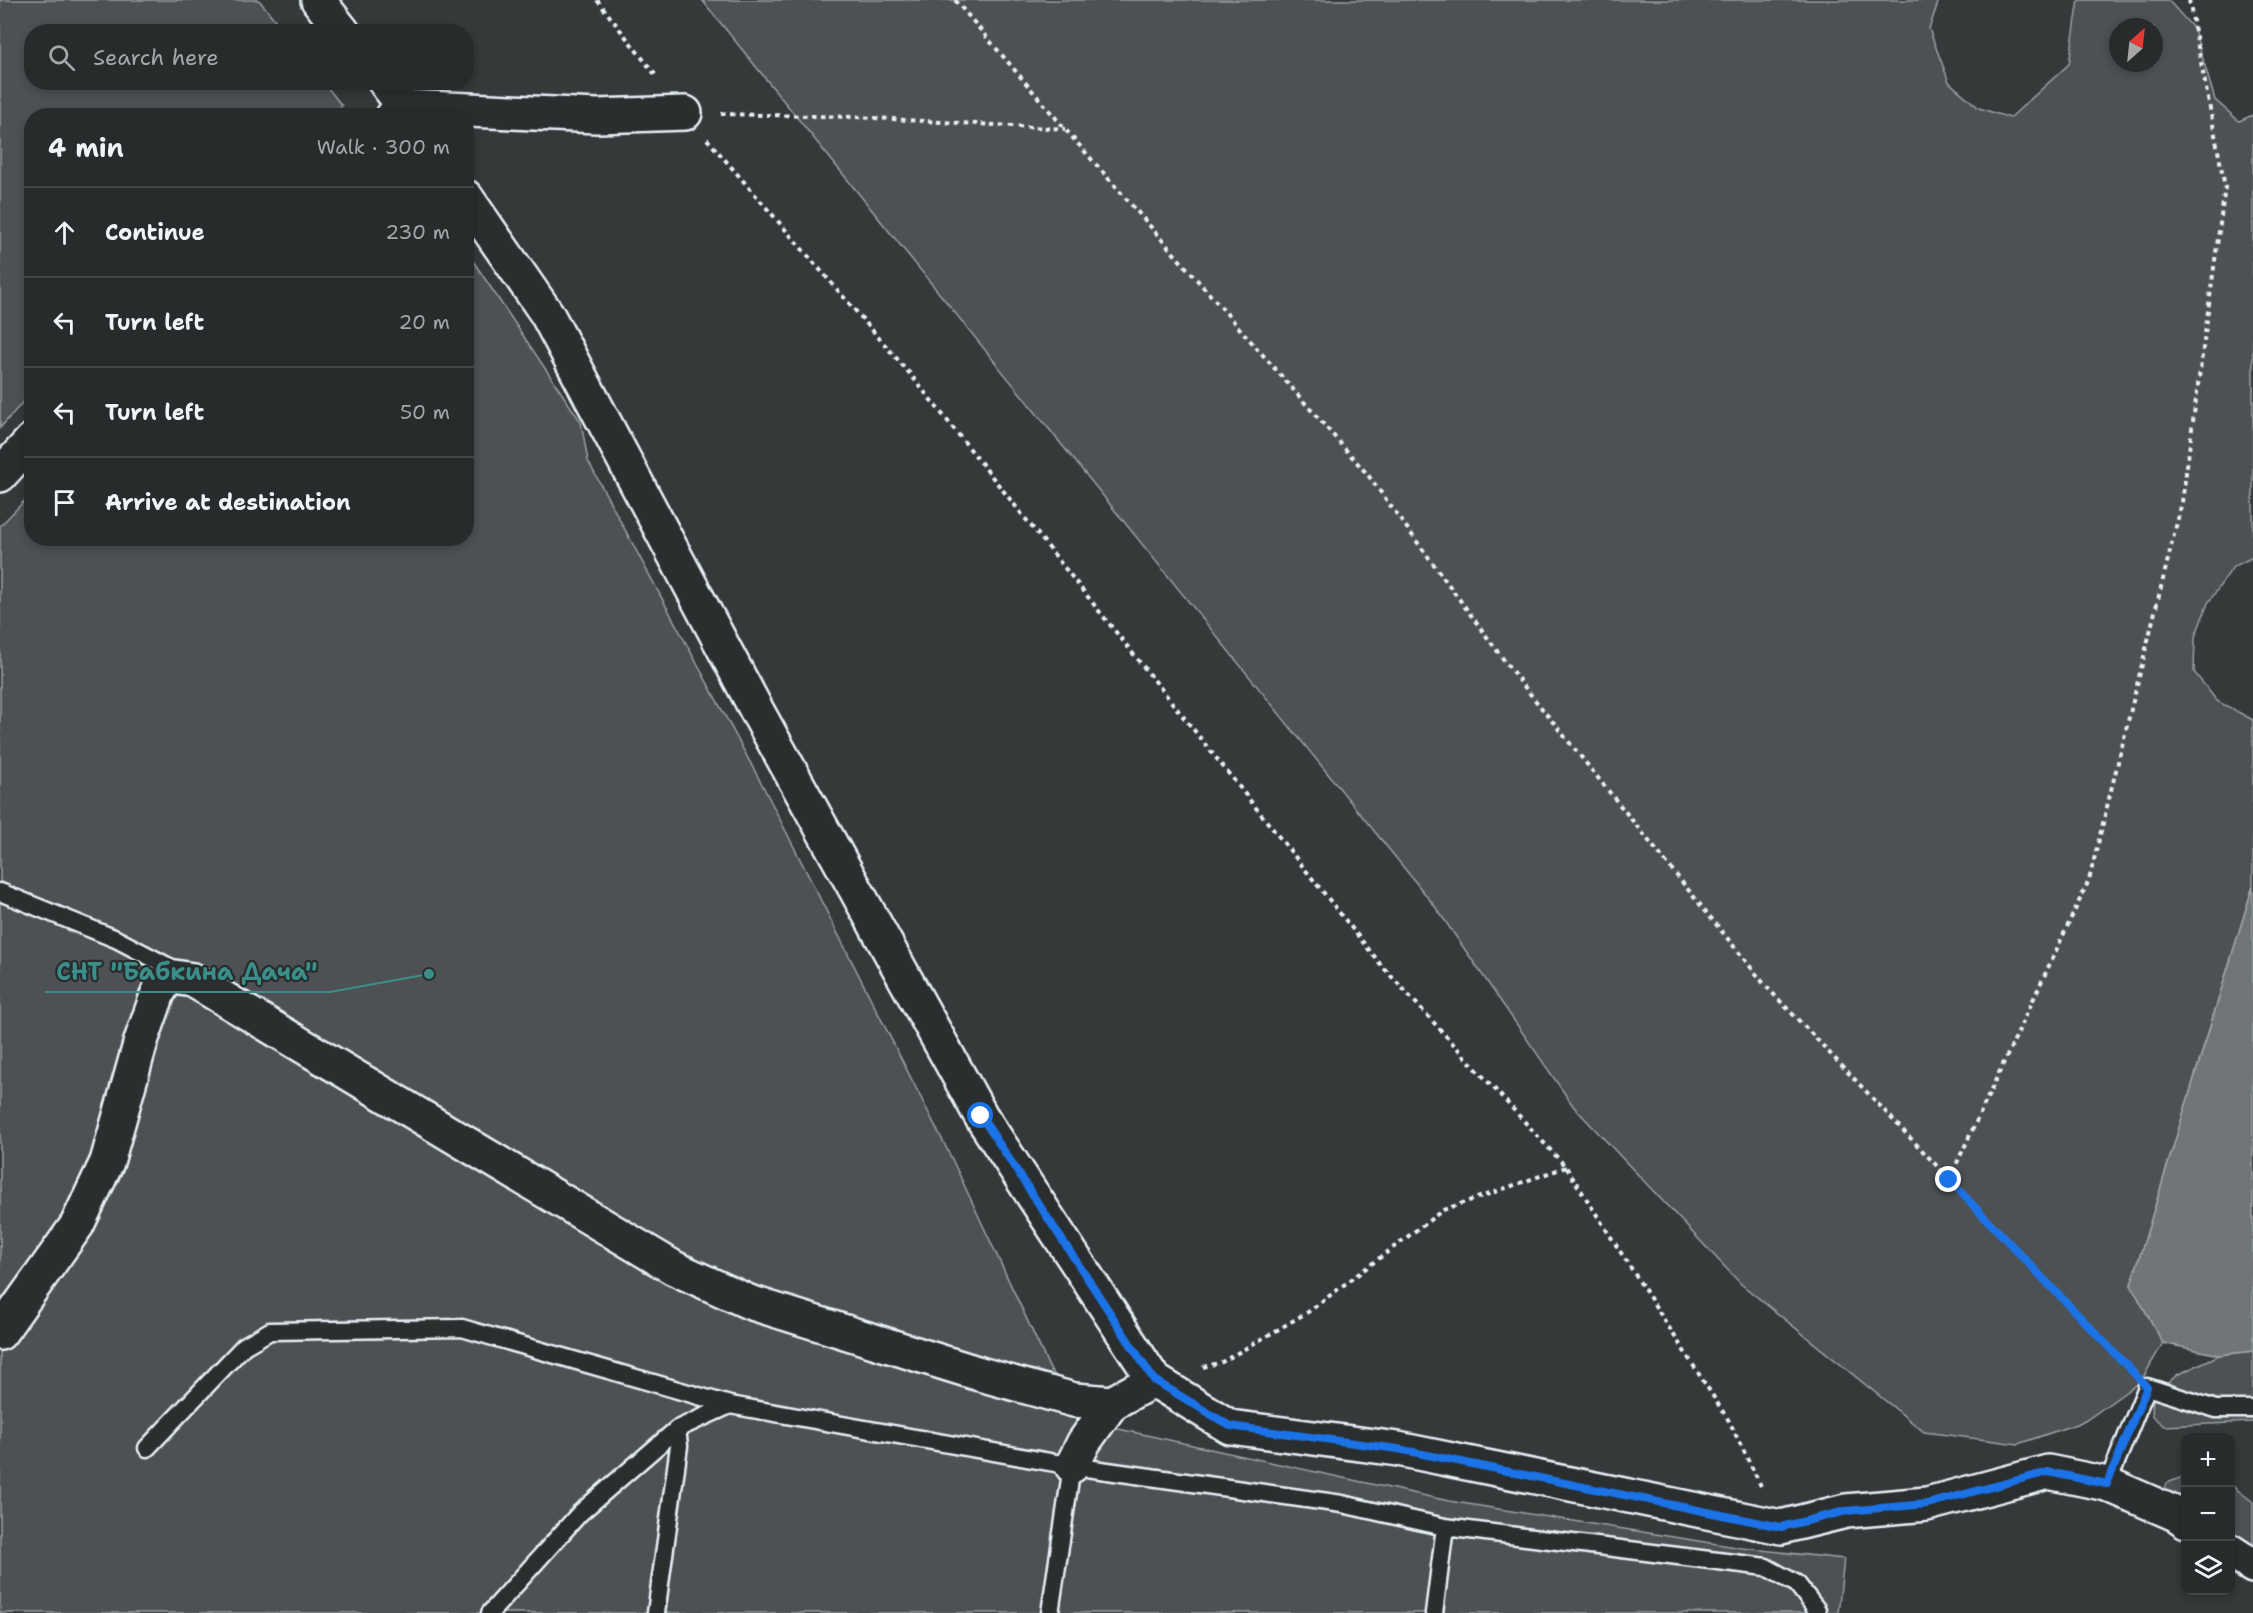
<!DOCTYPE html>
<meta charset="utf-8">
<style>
body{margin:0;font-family:"Shantell Sans",sans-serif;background:#303334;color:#f1f3f6}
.controls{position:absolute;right:18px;bottom:18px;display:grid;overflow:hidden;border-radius:12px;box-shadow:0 3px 9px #0003}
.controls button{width:54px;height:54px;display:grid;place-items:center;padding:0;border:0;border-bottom:2px solid #444748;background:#282b2c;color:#f1f3f6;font:30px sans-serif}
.compass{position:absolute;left:2109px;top:18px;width:54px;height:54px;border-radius:50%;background:#282b2c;box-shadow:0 3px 9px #0003;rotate:27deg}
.stop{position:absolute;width:18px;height:18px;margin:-14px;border:4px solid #1a73e8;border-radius:50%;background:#fff}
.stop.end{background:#1a73e8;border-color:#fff;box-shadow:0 2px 6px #0008}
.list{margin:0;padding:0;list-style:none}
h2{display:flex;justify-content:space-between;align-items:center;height:78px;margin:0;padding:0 24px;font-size:26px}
h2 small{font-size:20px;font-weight:400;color:#a5a7a9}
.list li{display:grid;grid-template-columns:39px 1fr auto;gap:18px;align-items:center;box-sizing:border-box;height:90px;padding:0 24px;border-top:2px solid #444748}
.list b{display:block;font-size:22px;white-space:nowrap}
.list em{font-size:20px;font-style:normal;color:#a5a7a9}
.icon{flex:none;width:33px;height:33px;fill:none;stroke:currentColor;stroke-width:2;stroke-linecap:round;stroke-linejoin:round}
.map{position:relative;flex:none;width:2253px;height:1613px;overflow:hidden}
.search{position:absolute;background:#282b2c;box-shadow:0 3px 9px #0003;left:24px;top:24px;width:450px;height:66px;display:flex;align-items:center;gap:15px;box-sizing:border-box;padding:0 21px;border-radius:24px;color:#a5a7a9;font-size:22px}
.panel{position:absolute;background:#282b2c;box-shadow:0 3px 9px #0003;left:24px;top:108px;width:450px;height:438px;border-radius:24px}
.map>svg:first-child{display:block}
</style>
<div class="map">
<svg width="2253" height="1613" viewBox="0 0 2253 1613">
<rect width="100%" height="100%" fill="#35393a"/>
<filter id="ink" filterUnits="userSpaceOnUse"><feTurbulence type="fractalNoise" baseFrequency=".0167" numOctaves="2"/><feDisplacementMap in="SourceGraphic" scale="12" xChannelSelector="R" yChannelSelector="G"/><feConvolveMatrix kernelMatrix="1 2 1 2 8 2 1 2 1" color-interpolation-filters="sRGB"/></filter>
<g filter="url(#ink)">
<path fill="#4d5152" stroke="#9aa1a5" stroke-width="1.5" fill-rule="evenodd" d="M 0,0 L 259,0 L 284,31 L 32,32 L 32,82 L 324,83 L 342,106 L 330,116 L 32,116 L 31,393 L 0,428 Z
M 702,0 L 1939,0 L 1929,29 L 1949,82 L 1979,108 L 2010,118 L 2069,64 L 2079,0 L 2168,0 L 2194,29 L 2215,100 L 2239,121 L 2253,115 L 2253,557 L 2233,567 L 2208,603 L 2195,637 L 2194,672 L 2217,701 L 2253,720 L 2253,886 L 2131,1285 L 2163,1343 L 2141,1381 L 2085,1421 L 2018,1444 L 1924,1432 L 1741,1284 L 1574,1107 L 1434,905 ZM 2118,27 L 2154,27 L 2154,63 L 2118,63 Z
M 467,252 L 581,422 L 588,461 L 765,790 L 951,1157 L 1051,1371 L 1105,1426 L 1449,1501 L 1742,1548 L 1844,1559 L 1838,1613 L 0,1613 L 0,526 L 31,494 L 32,538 L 466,538 Z
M 2253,1351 L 2253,1422 L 2164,1426 L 2152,1416 L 2153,1396 L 2177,1375 L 2219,1355 Z
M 2185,1476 L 2185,1514 L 2161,1501 L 2167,1483 Z
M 2230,1484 L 2253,1502 L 2253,1548 L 2231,1537 Z"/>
<path fill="#707579" stroke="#a0a7ac" stroke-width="1.5" d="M 2253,886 L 2253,1351 L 2219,1355 L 2163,1343 L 2131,1285 Z"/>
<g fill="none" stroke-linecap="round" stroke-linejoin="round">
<defs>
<path id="service" d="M 0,892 L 116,939 L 179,972
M 147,1448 L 244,1346 L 270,1331 L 462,1328 L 730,1405
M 2107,1484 L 2147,1387 L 2216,1409 L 2253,1409
M 490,1613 L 580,1513 L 677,1429 L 730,1405 L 1072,1466 L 1342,1504 L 1445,1527 L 1766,1567 L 1797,1584 L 1817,1610 L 1817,1613
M 656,1613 L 679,1446 L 677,1429
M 1050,1613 L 1072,1466
M 1434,1613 L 1445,1527"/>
<path id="minor" d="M 318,0 L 343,32
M 385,82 L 411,116
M 393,116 L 405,107 L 597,116 L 685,113
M 466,197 L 547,314 L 757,711 L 981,1116 L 1154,1380 L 1230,1427 L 1398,1449 L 1781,1527 L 1846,1511 L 1927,1504 L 2048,1472 L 2107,1484 L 2176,1514 L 2186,1521
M 0,475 L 32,440
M 0,1333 L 77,1225 L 107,1162 L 141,1041 L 158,993 L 168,976 L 193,980 L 674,1268 L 749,1302 L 980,1374 L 1074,1400 L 1112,1403
M 1072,1466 L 1084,1442 L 1112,1403 L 1154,1380
M 2230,1551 L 2253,1566"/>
</defs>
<use href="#service" stroke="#e8f1f8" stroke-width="21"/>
<use href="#minor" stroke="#e8f1f8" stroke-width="38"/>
<path stroke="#e8f1f8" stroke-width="4" stroke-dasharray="4.5 4.5" stroke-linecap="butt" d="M 597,0 L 657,77
M 955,0 L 1065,129 L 1368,475 L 1515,675 L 1765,985 L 2128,1367
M 721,114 L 855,117 L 1065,129
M 707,139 L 911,375 L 1382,966 L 1566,1167 L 1729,1421 L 1761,1486
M 1949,1180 L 2089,880 L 2182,502 L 2225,187 L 2189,0
M 1203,1367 L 1222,1362 L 1308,1312 L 1443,1210 L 1566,1167"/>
<use href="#service" stroke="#2a2d2e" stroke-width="16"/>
<use href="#minor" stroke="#2a2d2e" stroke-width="33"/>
</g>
</g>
<g fill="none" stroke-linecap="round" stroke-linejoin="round" filter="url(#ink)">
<path stroke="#1a73e8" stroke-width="8" d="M 981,1116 L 1154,1380 L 1230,1426 L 1398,1449 L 1781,1527 L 1846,1511 L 1927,1504 L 2048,1472 L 2107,1484 L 2147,1387 L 1949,1180"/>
</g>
<path fill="none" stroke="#3a8f8a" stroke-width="2" d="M429 974L330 992H45"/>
<circle fill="#3a8f8a" stroke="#2a2d2e" stroke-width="2" cx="429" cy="974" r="6"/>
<g font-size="24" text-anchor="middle" font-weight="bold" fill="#3a8f8a" stroke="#2a2d2e" stroke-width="4.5" stroke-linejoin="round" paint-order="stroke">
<text x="187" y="980">СНТ "Бабкина Дача"</text>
</g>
</svg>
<div class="controls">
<button>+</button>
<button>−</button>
<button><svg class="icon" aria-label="layers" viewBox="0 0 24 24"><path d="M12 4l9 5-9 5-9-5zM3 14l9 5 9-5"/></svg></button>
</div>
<svg class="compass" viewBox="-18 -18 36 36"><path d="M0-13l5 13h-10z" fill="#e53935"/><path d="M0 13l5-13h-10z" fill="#a5a7a9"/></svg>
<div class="stop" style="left:981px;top:1116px"></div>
<div class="stop end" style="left:1949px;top:1180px"></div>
<div class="search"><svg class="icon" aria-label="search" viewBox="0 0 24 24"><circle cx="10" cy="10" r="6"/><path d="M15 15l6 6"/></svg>Search here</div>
<section class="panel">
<h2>4 min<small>Walk · 300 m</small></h2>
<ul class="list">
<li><svg class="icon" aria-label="ahead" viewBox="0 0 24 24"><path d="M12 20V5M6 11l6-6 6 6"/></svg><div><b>Continue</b></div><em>230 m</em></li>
<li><svg class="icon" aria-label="left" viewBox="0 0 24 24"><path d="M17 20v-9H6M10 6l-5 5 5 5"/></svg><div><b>Turn left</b></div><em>20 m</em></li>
<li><svg class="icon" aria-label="left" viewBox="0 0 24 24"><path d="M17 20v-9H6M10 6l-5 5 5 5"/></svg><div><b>Turn left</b></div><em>50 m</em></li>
<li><svg class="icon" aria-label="arrive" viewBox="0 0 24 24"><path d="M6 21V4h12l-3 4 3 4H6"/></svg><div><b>Arrive at destination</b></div></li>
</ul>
</section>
</div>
